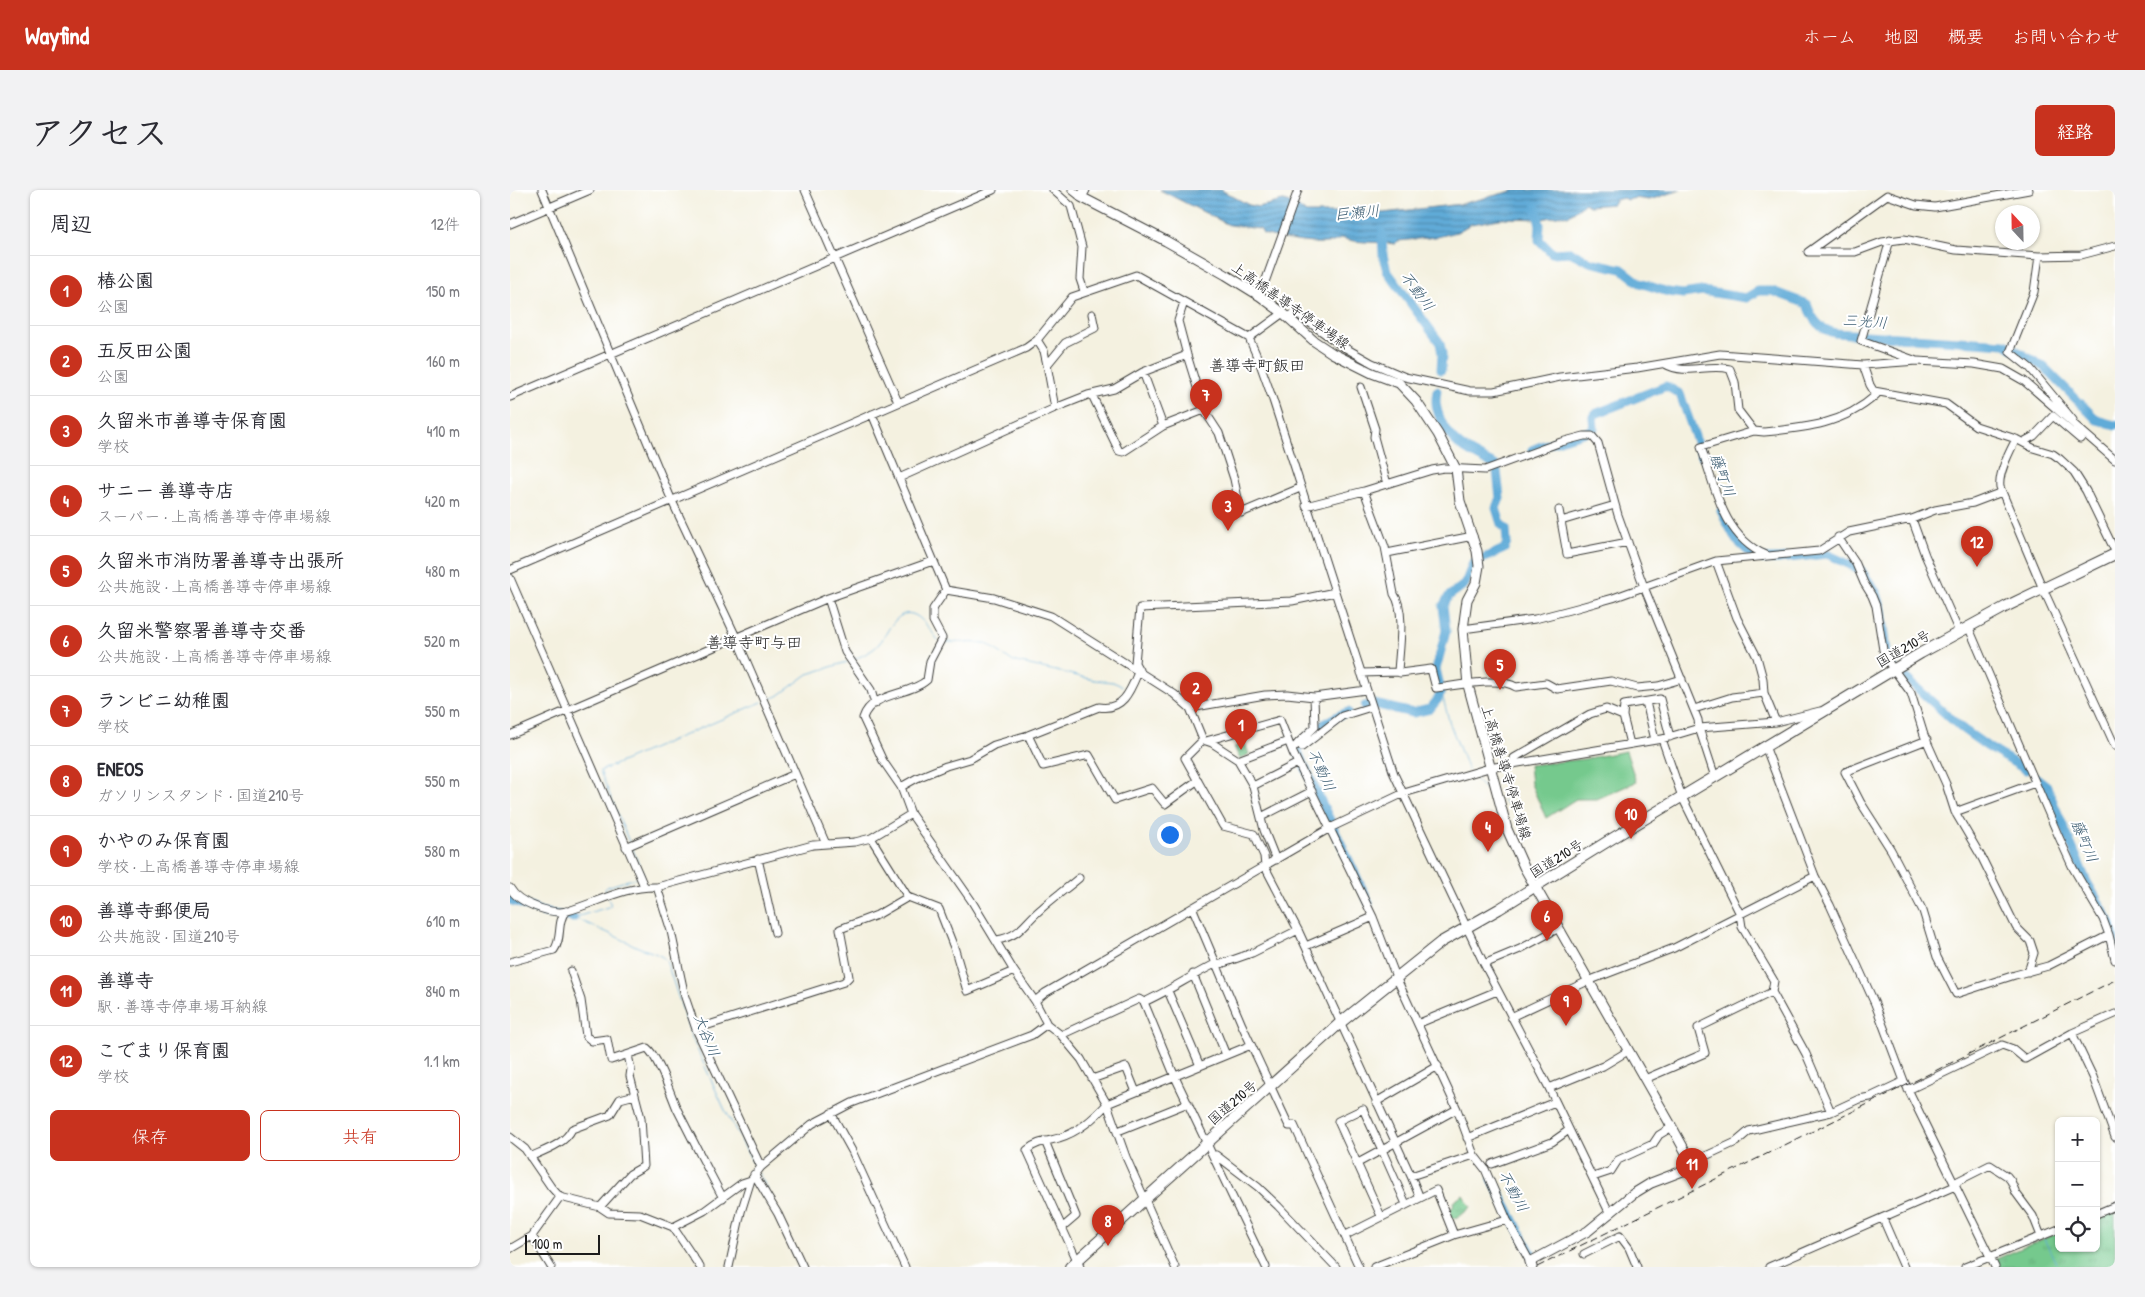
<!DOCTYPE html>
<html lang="ja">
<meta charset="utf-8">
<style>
body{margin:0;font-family:"Patrick Hand","Klee One",sans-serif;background:#f2f2f3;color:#2b2b33}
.controls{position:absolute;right:15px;bottom:15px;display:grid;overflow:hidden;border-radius:8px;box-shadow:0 1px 4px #0004}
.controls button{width:45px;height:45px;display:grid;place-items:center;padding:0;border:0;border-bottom:1px solid #e1e1e2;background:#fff;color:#2b2b33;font:25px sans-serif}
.compass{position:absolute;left:1485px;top:15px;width:45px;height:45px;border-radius:50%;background:#fff;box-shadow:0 1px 4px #0004;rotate:338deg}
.scale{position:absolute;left:15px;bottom:12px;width:75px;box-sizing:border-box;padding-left:5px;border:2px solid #1c1c1c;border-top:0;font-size:14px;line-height:18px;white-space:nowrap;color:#1c1c1c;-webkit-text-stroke:4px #fff;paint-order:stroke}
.you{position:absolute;left:659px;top:644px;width:18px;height:18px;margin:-12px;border:4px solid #fff;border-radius:50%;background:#1a73e8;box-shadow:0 0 0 8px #1a73e833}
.badge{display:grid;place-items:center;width:32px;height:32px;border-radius:50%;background:#c8321e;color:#fff;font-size:16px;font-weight:700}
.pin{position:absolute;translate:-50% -41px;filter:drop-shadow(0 1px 2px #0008)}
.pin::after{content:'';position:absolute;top:26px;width:18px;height:15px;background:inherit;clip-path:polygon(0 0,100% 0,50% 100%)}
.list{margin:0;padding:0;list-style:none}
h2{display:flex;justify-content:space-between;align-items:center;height:65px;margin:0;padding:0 20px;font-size:21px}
h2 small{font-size:16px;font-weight:400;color:#7c7c81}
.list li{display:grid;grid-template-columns:32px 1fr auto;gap:15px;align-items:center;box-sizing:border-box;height:70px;padding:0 20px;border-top:1px solid #e1e1e2}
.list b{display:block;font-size:19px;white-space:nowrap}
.list p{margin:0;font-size:16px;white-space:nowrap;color:#7c7c81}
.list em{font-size:16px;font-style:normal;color:#7c7c81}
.actions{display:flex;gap:10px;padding:15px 20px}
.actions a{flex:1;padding:11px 0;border:1px solid #c8321e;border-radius:8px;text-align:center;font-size:18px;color:#c8321e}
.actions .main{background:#c8321e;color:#fff}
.icon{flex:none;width:28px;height:28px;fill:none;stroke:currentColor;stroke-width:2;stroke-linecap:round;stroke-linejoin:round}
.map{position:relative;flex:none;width:1605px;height:1077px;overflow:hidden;border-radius:8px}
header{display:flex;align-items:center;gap:30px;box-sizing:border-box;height:70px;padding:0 25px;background:#c8321e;color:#fff}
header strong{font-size:24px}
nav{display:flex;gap:28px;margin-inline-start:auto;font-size:18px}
.intro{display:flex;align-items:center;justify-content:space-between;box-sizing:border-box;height:120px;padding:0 30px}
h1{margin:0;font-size:35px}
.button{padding:12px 22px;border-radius:8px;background:#c8321e;color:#fff;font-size:18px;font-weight:700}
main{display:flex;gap:30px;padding:0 30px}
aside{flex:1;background:#fff;border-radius:8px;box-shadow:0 1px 4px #0004}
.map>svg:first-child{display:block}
</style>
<header>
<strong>Wayfind</strong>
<nav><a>ホーム</a><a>地図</a><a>概要</a><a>お問い合わせ</a></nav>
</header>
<div class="intro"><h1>アクセス</h1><a class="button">経路</a></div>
<main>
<aside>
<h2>周辺<small>12件</small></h2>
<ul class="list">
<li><span class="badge">1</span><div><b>椿公園</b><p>公園</p></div><em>150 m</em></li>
<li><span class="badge">2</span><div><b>五反田公園</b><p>公園</p></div><em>160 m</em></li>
<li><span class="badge">3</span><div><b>久留米市善導寺保育園</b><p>学校</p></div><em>410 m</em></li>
<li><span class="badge">4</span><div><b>サニー 善導寺店</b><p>スーパー · 上高橋善導寺停車場線</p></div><em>420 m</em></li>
<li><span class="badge">5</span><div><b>久留米市消防署善導寺出張所</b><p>公共施設 · 上高橋善導寺停車場線</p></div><em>480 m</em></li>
<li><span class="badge">6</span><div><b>久留米警察署善導寺交番</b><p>公共施設 · 上高橋善導寺停車場線</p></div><em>520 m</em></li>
<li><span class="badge">7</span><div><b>ランビニ幼稚園</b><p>学校</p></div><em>550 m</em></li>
<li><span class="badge">8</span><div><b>ENEOS</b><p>ガソリンスタンド · 国道210号</p></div><em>550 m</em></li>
<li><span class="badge">9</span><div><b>かやのみ保育園</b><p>学校 · 上高橋善導寺停車場線</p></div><em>580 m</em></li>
<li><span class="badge">10</span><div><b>善導寺郵便局</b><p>公共施設 · 国道210号</p></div><em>610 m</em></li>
<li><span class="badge">11</span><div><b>善導寺</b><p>駅 · 善導寺停車場耳納線</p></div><em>840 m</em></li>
<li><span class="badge">12</span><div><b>こでまり保育園</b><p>学校</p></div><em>1.1 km</em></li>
</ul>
<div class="actions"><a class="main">保存</a><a>共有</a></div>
</aside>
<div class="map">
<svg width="1605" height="1077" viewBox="0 0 1605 1077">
<defs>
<pattern id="park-tufts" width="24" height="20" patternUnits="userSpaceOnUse" patternTransform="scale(1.25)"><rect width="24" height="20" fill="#74c98d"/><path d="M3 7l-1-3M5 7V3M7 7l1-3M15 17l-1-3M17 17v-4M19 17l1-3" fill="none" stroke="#64ac79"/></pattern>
<pattern id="water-rules" width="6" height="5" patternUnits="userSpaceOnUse" patternTransform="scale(1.25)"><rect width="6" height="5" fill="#60abd8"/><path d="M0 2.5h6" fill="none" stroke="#4e8aae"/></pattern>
</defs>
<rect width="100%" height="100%" fill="#fff"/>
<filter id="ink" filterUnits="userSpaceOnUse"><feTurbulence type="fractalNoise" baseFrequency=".02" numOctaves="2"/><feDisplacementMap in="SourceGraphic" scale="10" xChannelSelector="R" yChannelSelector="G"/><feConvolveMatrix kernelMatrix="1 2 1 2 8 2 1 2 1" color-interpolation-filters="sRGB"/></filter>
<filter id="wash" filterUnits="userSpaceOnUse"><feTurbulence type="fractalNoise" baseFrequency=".0096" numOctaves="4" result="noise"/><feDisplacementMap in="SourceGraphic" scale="20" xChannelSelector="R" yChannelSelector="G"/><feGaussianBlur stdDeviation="1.12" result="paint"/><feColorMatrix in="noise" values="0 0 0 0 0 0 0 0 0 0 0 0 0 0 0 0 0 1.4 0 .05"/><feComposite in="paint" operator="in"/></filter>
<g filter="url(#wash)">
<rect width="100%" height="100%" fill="#f4f1e0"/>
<path fill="#74c98d" stroke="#487254" d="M 1116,561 L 1126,592 L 1087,609 L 1066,609 L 1036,628 L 1021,594 L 1019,575 L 1074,569 Z"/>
<path fill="url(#park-tufts)" stroke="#487254" d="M 735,553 L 739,564 L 730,569 L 724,557 Z
M 953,1005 L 961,1017 C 954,1023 947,1030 937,1029 L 935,1023 L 944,1016 L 943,1012 Z
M 1605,1021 L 1605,1077 L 1490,1077 L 1486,1069 L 1549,1042 L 1549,1058 L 1586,1058 L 1586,1029 Z"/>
<path fill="url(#water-rules)" stroke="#3e647a" d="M 650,0 L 711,0 L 739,15 L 748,17 L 773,11 L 786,15 L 796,23 L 873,23 L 951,14 L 1006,0 L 1171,0 L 1139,10 L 1125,8 L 1117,10 L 1113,8 L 1105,10 L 1103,14 L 1079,16 L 1075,13 L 1058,26 L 1052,25 L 1032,29 L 995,28 L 961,34 L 947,42 L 927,47 L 888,51 L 885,54 C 865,51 851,54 831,48 C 818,60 769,48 753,44 L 750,39 L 719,35 Z"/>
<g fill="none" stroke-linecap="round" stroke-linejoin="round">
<path stroke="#60abd8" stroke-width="1" d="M 434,452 L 476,453 L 502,471 L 585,490 L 603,492 L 612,496
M 343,470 C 351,466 361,462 367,456 C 374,449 377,440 383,433 C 402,409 417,436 428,450
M 931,501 L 940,534 L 958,580
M 256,510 L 268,506 L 298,484 L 337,472
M 962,586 L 973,597 L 983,604
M 993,610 L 1018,633
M 119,652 L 90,581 L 252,512
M 122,658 L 133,684 L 132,686
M 97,704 L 95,699 L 97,697 L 128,687
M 63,728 L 101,716 L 99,710
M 64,728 C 86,737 107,747 128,757 C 137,761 149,763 156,770 L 182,848 L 214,918 L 246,978
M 249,984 L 258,1000
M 1534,1049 L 1546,1073"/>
<path stroke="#60abd8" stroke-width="9" d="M 1026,17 L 1030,35 L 1029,50 L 1042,63 L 1060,62 L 1080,72 L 1112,79 L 1130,93 L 1158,102 L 1173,104 L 1192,101 L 1236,108 L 1248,101 L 1262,101 L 1297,114 C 1302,129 1309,139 1325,143 L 1495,154 L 1534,177 L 1587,230 L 1605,235
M 872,43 L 873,65 L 877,81 L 930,153 L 932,164 L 931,180
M 927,201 C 925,212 926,218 930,228 C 940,255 961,263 985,275
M 1022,260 L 1034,255 L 1082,240 L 1084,238 L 1083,227 L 1085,224 L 1156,196 L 1170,204 L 1192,266
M 1211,321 L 1226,350 L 1239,362 L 1253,369 L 1268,369 L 1317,364 L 1351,380 L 1367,403 L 1372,420 L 1377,462 L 1383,474
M 1388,481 L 1450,537 L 1478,557 L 1516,580
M 855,516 L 864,514 L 903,523 L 920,519 L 928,509 L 931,501 L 926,479 L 936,441 L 933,416 L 939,406 L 955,394 L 963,373 L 994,359 L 997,353 L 996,339 L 991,334 L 986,318 L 990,308 L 987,281
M 838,522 C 817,528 800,544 787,560 L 859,713
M 1527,588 L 1536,595 L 1577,692 L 1600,732 L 1605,754
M 0,710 L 32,722 L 63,728
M 982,989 L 1023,1066"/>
</g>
</g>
<g filter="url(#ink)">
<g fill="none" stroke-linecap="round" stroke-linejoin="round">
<defs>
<path id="minor" d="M 32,0 L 162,311 L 226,447 L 316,654
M 295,0 L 388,212
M 543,0 L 561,16 L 572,57 L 570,89 L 574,101
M 562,0 L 571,7
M 1519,0 L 1425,17 L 1406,15 L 1377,5 L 1298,62 L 1345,62 L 1372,52 L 1394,49 L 1446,60 L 1529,66 L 1571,65 L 1605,56
M 0,34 L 80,0
M 1380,50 L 1351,151 L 1404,170
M 1529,66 L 1524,102 L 1500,162 L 1520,178 L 1563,230
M 750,106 L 788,0
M 674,112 L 668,131 L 677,165 L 694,220 L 709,243 L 724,289 L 731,323 L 790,298
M 777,127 L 786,123 L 832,156 L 862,173 L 895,187 L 960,201 L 984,201 L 1050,187 L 1127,178 L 1210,164 L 1353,175 L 1407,171 L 1464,174 L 1493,179 L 1514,191 L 1605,270
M 739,148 L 773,123
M 527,150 L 534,161 L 537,175
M 1155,174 C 1176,186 1198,173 1220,179 L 1225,192 L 1228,220 L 1244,241 L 1254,242 C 1296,238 1334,234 1366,205 L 1360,195 L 1353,175
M 633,182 L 653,236
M 851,197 L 865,239 L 864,247 L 877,294
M 1364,201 L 1436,214 L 1466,236 L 1506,249 L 1523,258 L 1543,264 L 1550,269 L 1564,282 L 1576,301 L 1605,361
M 582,205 L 609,261 L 613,262 L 653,236 L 694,220
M 0,207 L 483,0
M 545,218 L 537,175 L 555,153 L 585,138 L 582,124
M 362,224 L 436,400
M 1244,241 L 1191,257 C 1205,297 1213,347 1256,365
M 1506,249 C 1500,261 1488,283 1490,297 L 1530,392 L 1605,556
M 1513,252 L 1524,246 L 1543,226 L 1570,249 L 1574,244
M 389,288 L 545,218 L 578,205 L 604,199 L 633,182 L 677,165
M 1105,315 L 1051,331 L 1057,364 L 1118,352
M 796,316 L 854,301 L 922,280 L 934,278 L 975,280 L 1051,252 L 1074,246 L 1082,246 L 1088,253 L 1108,325 L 1134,397 L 1188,530 L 1189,538 L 1205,587
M 1049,320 L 1051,331
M 1402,329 L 1415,365 L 1449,442
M 1328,347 L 1346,374 L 1354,393 L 1362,406 L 1366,416 L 1373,460 L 1376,469 L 1401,503 L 1414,545 L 1436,594 L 1445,622 L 1525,593
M 877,363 L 963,346
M 1206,371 L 1227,428 L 1247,467 L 1253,489 L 1254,503 L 1266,532
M 0,380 L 516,158 L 527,150 L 562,107 L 626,85 L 739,148 L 749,171 L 763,210 L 884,584 L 974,774 L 1039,898 L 1100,1024
M 0,388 L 134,696
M 436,400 L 423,419 L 423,431 L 432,448 L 420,471 L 417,490 C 399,506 361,502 353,528 L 373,571 L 391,597 L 401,624 L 461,710 L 504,781 L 525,811 L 537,834 L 551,845 L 571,869 L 597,914 L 616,967 L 665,1077
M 436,400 L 484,408 L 541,426 L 664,504 L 680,518 L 693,550 L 702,553 L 728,570 L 743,596 L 754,640 L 766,670
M 318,408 L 335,462 L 361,500 L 365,514
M 953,439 L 1025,429 L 1067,418 L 1103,408 L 1206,371 L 1309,361 L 1339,342 L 1402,329 L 1425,320 L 1463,313 L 1492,302
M 888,482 L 890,483 L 921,479 L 926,498 C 945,496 990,486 1006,497 L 1036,493 L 1047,499 L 1101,491 L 1127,498 L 1148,496 L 1172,489
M 851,483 L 888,482 C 889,461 896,421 884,404 L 875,357 L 854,301
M 1136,512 L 1145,550
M 680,518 L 755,505 L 777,504 L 804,507 L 856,500
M 1184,519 L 1222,507 L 1254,503
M 0,545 L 318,408 L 423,371
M 518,545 L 533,576 L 579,565 L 605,610 L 642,598 L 655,614 L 688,590
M 1152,549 L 1172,607 L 1230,724 L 1232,737 L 1264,791 L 1262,802 L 1296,864 L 1321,922
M 693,550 L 675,568 L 713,636 L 744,644 L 754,666 L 755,677 L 788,740 L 901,986
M 1417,550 L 1335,582 L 1351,613 L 1381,660 L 1413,721 L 1427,767 L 1446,804 L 1505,785 L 1538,776 L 1599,745 L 1593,729 L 1563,678 L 1548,645 L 1458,436
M 696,551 L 770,530 L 783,563 L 863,727 L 886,787 L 947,919 L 964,965 L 975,979 L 997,1030 L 1020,1072
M 1120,554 L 1113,526 L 1114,515 L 1150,509 L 1160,547
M 1255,556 L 1305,686 L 1320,715 L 1365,814 L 1394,891 L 1485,1077
M 792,557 L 832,526 L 861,517
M 782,560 L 789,552 L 805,537 L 804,507
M 728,570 L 778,551
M 1003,574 L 1004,568 L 1080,524 L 1096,519 L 1113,526
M 743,596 L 788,573
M 391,597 L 407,588 L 436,576 L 460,569 L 484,555 L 518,545 L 589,517 C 614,521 621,499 629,480 L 625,473 L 630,418 L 782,411 L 825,402
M 1445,622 L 1472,668 L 1506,737 L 1520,751 L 1524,763 L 1518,782
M 751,627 L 802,601
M 361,648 L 398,707 L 429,719 L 445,760 L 457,801 L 504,781
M 116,657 L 285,584
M 248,669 L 265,743
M 147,697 L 161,741 L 175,807 L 186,839 L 251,977
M 0,698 C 8,713 41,725 58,721 C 88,712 115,696 147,697 L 303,655 L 345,652 L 361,648 L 401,624
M 683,719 L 732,835 L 779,936 L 784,935 L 849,1077
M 1599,745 L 1605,770
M 487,750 C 511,746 514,733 531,719 C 543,708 556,699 569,688
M 796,756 L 863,727
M 0,772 L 44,760 C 53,748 46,732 56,721
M 707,773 C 682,785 659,801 634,812 L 665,887 L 756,1077
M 974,774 L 1010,759 L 1049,738
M 708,775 L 742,763 L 788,740
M 61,781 L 71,810 L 76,846 L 82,851 L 97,849 L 101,870 L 137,858 C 148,866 161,905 167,919 C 182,949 197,978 213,1008
M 683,784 L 716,865
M 658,801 L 690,876
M 525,811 L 535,803 L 820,638 L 894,603 L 979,578 L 1152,549 L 1189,538 L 1266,532 L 1310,521
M 1001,827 L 1078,791 L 1164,758 L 1305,686
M 912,832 L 987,801
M 186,839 L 334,792 L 339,787 L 330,739 L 367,725 L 398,707
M 1562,843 L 1583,887 L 1605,947
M 551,845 L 629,809 L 634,812
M 582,889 L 616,877 L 626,902
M 1135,889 L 1195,863 L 1188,838 L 1262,802
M 1039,898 L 1093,876 L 1118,861
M 1398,900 L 1492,855 L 1503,859 L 1515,869 L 1562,843 L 1605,824
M 866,912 L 928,876
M 321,923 L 342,961 L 395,1077
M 608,941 L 678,913
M 0,947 L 15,959 L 41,997 L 50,1007 L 90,1017 L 99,1023 L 130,1024 L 163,1037 L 190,1077
M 957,948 L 1045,912
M 535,951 L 566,1026 L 552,1038
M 706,965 L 748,997 L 768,1016 L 826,1077
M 20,967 C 35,960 55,954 62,939 L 100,925 L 110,909 L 125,905
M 846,974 L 872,960 L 896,1014
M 982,974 L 1042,952 L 1059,940
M 1181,975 L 1189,969 L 1226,952 L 1239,941 L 1321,922 L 1349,909 L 1360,907 L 1394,891
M 244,984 L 268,1024 L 293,1077
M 1083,987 L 1101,981 L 1108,970 L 1143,954 L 1149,945 L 1162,937
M 910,1008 L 901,986 L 964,965
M 90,1017 L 120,984 L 134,976 L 131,928 L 120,886 L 121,879 L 118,865
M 1586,1024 L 1605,1016
M 871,1026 L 828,931 L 853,919 L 872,960 L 947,919
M 1373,1029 L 1394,1077
M 163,1037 L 194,1021 L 232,993 L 241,990
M 836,1045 L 926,1000 L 944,1045
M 22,1046 L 41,1077
M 0,1059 L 22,1046 L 50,1007
M 1074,1064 L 1110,1046 L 1119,1058 L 1127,1077
M 219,1077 L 231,1022 L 241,990 L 251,977 L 302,934 L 342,913 L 522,845 L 537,834
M 570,1077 L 517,960 C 526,952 538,951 549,948 C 569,942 584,928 597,914 L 741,855
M 864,1077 L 944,1045 L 997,1030
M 1259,1077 L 1445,996 L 1448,991 L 1480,975 L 1497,986 L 1501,991 L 1506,1003 L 1523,1026 L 1531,1046
M 1455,1077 L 1549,1039"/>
<path id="major" d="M 575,0 L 571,7 L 656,51 L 716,85 L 750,106 L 773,123 L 804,151 L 822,163 L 862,183 L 889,193 L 906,211 L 928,244 L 946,279 L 950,311 L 967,361 L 969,376 L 966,393 L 957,410 L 953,439 L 958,495 L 997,639 L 1014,677 L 1162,937 L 1179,968 L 1181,975 L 1175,980 L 1141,993 L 1123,1004 L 1078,1041 L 1020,1072 L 1022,1077"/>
<path id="highway" d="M 560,1077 L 830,833 L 931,752 L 989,719 L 1103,648 L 1411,463 L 1497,416 L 1605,364"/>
</defs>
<use href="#minor" stroke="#3c3c39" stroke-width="9"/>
<use href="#major" stroke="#3c3c39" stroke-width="11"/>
<use href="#highway" stroke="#3c3c39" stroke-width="12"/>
<use href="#minor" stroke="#fff" stroke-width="7"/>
<use href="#major" stroke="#fff" stroke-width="9"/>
<use href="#highway" stroke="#fff" stroke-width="10"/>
<path stroke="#1c1c1c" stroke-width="1" stroke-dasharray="8 4" stroke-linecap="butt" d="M 1027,1077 L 1421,883 L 1605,790"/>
</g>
</g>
<g text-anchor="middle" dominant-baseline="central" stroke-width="4" stroke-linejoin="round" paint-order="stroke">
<g font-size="14" fill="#1c1c1c" stroke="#fff">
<text transform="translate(781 115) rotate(35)">上高橋善導寺停車場線</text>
<text transform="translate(1393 458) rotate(-30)">国道210号</text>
<text transform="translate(997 582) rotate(73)">上高橋善導寺停車場線</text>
<text transform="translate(1046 668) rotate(-32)">国道210号</text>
<text transform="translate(722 912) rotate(-41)">国道210号</text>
</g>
<g font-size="15" font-style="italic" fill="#3b5c71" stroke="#fff">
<text transform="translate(847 22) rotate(-5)">巨瀬川</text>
<text transform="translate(908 101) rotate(53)">不動川</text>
<text transform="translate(1355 131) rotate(4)">三光川</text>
<text transform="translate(1213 285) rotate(70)">藤町川</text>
<text transform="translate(812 580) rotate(66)">不動川</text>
<text transform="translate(1575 651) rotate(67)">藤町川</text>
<text transform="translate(197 845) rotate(68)">大谷川</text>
<text transform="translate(1004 1001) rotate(62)">不動川</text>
</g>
<g font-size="16" fill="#1c1c1c" stroke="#fff">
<text x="747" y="175">善導寺町飯田</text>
<text x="244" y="452">善導寺町与田</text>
</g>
</g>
</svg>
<div class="controls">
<button>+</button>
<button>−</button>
<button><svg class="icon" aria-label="locate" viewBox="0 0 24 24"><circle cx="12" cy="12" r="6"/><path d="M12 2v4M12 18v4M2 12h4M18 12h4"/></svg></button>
</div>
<svg class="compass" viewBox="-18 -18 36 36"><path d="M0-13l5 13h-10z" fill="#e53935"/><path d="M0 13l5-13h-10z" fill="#7c7c81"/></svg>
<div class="scale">100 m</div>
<div class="you"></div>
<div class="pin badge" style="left:731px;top:560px">1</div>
<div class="pin badge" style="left:686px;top:523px">2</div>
<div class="pin badge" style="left:718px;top:341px">3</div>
<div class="pin badge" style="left:978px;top:662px">4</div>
<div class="pin badge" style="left:990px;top:500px">5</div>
<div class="pin badge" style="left:1037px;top:751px">6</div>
<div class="pin badge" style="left:696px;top:230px">7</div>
<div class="pin badge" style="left:598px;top:1056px">8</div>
<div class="pin badge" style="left:1056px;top:836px">9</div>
<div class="pin badge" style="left:1121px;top:649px">10</div>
<div class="pin badge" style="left:1182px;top:999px">11</div>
<div class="pin badge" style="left:1467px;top:377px">12</div>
</div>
</main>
